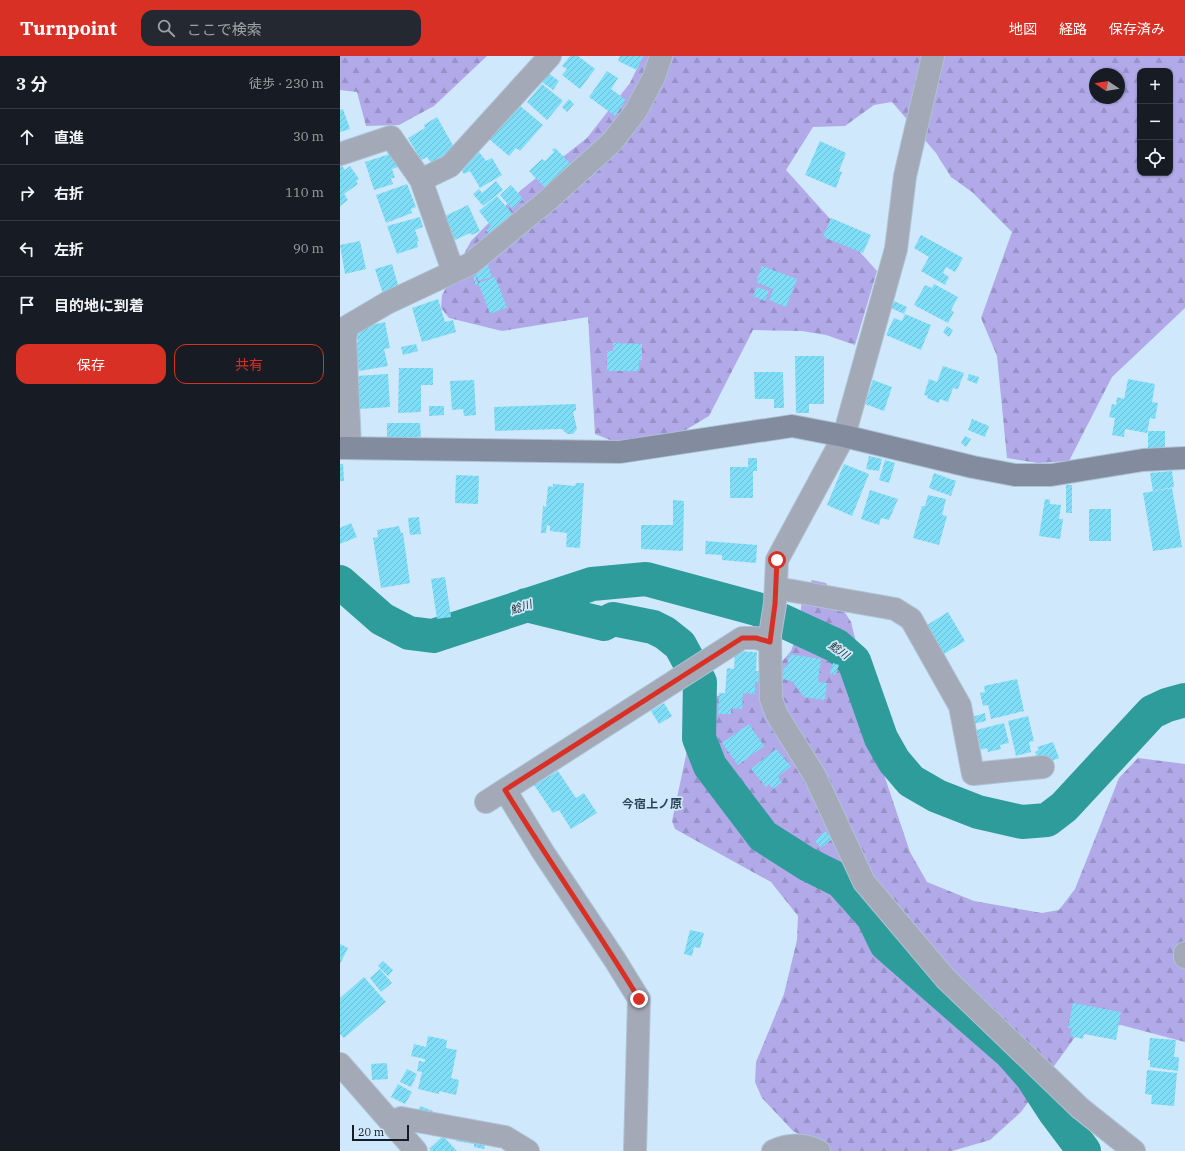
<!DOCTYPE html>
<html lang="ja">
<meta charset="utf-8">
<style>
body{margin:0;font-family:"IBM Plex Serif","Noto Sans JP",serif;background:#242831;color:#f1f3f6}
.controls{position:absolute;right:12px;top:12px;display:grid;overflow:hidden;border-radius:8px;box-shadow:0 1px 3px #0004}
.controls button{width:36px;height:36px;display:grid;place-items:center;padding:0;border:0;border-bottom:1px solid #363941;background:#171b24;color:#f1f3f6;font:20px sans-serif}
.compass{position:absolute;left:749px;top:12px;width:36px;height:36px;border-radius:50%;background:#171b24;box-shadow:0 1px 3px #0004;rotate:282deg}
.scale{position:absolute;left:12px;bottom:10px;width:57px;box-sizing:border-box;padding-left:4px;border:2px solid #121d26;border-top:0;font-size:11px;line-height:14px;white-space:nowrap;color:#121d26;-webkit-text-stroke:3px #d0e8fb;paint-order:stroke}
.stop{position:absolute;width:12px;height:12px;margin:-9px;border:3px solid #d93025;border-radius:50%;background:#fff}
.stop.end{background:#d93025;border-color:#fff;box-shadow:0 1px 4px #0008}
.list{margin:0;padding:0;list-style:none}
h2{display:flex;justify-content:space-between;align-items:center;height:52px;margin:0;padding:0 16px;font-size:17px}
h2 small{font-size:13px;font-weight:400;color:#9ea1a6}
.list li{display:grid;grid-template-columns:26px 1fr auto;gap:12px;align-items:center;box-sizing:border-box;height:56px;padding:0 16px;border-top:1px solid #363941}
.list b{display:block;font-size:15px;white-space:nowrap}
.list em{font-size:13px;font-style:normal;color:#9ea1a6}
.actions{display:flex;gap:8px;padding:12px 16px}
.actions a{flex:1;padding:9px 0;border:1px solid #d93025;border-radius:12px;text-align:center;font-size:14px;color:#d93025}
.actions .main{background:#d93025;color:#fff}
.icon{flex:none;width:22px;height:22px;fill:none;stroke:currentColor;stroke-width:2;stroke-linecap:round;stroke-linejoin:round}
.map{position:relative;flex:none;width:845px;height:1095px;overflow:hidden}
header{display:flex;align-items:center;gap:24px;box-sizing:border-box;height:56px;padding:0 20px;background:#d93025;color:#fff}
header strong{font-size:19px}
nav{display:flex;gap:22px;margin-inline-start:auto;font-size:14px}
.search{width:280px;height:36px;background:#242831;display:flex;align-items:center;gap:10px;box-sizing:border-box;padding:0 14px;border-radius:12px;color:#9ea1a6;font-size:15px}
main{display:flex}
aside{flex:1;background:#171b24}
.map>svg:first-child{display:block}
</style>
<header>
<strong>Turnpoint</strong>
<div class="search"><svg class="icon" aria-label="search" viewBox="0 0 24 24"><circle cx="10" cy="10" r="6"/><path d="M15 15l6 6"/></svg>ここで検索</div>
<nav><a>地図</a><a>経路</a><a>保存済み</a></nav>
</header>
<main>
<aside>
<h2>3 分<small>徒歩 · 230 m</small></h2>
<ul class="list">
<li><svg class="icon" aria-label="ahead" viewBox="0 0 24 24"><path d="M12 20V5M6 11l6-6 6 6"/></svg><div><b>直進</b></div><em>30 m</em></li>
<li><svg class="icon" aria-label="right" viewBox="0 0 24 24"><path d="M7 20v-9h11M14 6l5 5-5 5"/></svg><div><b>右折</b></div><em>110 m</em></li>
<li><svg class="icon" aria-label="left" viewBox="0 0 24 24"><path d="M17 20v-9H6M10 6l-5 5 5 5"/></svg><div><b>左折</b></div><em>90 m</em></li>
<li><svg class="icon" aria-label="arrive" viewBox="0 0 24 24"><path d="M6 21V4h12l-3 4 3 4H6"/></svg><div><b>目的地に到着</b></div></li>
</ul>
<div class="actions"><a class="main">保存</a><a>共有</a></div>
</aside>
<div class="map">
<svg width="845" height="1095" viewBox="0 0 845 1095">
<defs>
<pattern id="forest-firs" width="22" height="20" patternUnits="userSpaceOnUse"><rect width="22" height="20" fill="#b1a9e8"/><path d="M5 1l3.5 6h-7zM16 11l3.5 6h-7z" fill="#9791c7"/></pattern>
<pattern id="building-hatch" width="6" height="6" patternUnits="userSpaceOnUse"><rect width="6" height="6" fill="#7fddf7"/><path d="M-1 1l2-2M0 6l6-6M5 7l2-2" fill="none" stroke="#6dbdd4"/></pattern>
</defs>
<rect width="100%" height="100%" fill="#d0e8fb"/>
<path fill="url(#forest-firs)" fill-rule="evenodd" d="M 0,0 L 147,0 L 94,50 L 59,69 L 26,70 L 17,36 L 0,34 Z
M 303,0 L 845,0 L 845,252 L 772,321 L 729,405 L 698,407 L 667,402 L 657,300 L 641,262 L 672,176 L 632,136 L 611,121 L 596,97 L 552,46 L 534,49 L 505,70 L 473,71 L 446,114 L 537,215 L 515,289 L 486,279 L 462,275 L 413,274 L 369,360 L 344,375 L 305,382 L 275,386 L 255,378 L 248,261 L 162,275 L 109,262 L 101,252 L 102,239 L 131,185 L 181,134 L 247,82 L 290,27 ZM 800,15 L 830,15 L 830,117 L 800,117 ZM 755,18 L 779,18 L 779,42 L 755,42 Z
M 472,524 L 486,527 L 511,566 L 530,642 L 528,671 L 570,796 L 587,826 L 634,845 L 702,857 L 719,854 L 735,833 L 779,722 L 798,702 L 845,708 L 845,986 L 781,969 L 740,974 L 681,1056 L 650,1084 L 612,1095 L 490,1095 L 453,1075 L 422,1042 L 415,1026 L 416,1006 L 444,938 L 457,884 L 458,860 L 431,826 L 335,773 L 332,765 L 354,662 L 373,642 L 434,615 L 451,595 L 459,573 L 462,542 Z"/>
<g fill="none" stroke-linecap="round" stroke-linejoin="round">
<path stroke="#2e9c9b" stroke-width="34" d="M 0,526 L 42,563 L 69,577 L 93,580 L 252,528 L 306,523 L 417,553 L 497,590 L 514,605 L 541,682 L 554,705 L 571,725 L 597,740 L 638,756 L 682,766 L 707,764 L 724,751 L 812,656 L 827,649 L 845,644
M 186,549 L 264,568 L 273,563 L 313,571 L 325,577 L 340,589 L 360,626 L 359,682 L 370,710 L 423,780 L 467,808 L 501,825 L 533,861 L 546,888 L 671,997 L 692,1021 L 714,1055 L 744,1095"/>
</g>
<path fill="url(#building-hatch)" d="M 230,0 L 238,0 L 255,13 L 240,33 L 222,19 L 227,13 L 222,10 Z
M 280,0 L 303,0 L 297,14 L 278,5 Z
M 267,15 L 278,22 L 271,33 L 286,44 L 275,60 L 249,41 Z
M 208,17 L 219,25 L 213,34 L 202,26 Z
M 202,28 L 223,45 L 207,64 L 187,46 Z
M 229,43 L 234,48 L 227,56 L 222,51 Z
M 179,49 L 203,69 L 180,95 L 176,92 L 169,100 L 149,83 Z
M 3,53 L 10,73 L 0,76 L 0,54 Z
M 97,61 L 115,93 L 103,104 L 101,101 L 91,107 L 87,101 L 81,104 L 68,82 L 85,72 L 84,69 Z
M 480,85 L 506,97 L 499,115 L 502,116 L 496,132 L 465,119 Z
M 215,92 L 235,112 L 206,133 L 189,115 L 202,103 L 205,105 L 214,96 L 212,94 Z
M 139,96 L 146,105 L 152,102 L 162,119 L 140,132 L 130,115 L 124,118 L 121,113 Z
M 53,97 L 63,109 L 52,113 L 55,122 L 51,122 L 53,128 L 34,134 L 25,106 Z
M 0,107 L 5,114 L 10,110 L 19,123 L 16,125 L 18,128 L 4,138 L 8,144 L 0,150 Z
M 156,125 L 163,134 L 143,150 L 133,138 L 139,133 L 142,137 Z
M 67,128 L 76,151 L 71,153 L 72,157 L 46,167 L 36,139 Z
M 171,129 L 183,143 L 172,153 L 160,139 Z
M 157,140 L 176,162 L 152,181 L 146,174 L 151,170 L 139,155 Z
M 128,149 L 140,175 L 132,179 L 130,177 L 115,184 L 103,161 Z
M 80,161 L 83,171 L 75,174 L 79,185 L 77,186 L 78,191 L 57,198 L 47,170 Z
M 491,162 L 531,179 L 523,197 L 483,181 Z
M 581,179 L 623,202 L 615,216 L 606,211 L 603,217 L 609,221 L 605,229 L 581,215 L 589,201 L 574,192 Z
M 20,185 L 26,213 L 5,218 L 0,189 Z
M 52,208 L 59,232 L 43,238 L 35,213 Z
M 148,208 L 152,221 L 138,225 L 134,211 Z
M 422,210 L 457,223 L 446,251 L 429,244 L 433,233 L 416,226 Z
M 134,216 L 138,227 L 155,221 L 167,251 L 150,258 L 139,229 L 136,230 L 132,217 Z
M 594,228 L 618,241 L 611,254 L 614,256 L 608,267 L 574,249 L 585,229 L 592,232 Z
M 417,231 L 429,235 L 425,245 L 413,240 Z
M 98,243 L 105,266 L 113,264 L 116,276 L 82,286 L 72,252 Z
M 554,245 L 567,251 L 564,258 L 551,252 Z
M 565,258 L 591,269 L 581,294 L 546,279 L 554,262 L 562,265 Z
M 45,266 L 50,292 L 44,293 L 48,310 L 19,315 L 13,286 L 18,286 L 16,278 L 20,277 L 19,273 L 22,271 Z
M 607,270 L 613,274 L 609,281 L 603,276 Z
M 273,287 L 302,288 L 302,304 L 299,304 L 299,315 L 267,315 L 267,295 L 273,295 Z
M 76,288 L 78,295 L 63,299 L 61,291 Z
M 455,300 L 484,300 L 484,348 L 469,348 L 469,357 L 456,357 Z
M 603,310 L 624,317 L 618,333 L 613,332 L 608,346 L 600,343 L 599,347 L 587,342 L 588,340 L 584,339 L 589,323 L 597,326 Z
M 59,312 L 93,312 L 93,329 L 81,329 L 81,356 L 58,357 Z
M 414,316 L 443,316 L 444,352 L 434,352 L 434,343 L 415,343 Z
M 48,318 L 50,351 L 19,353 L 17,320 Z
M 629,318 L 639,321 L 637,328 L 627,324 Z
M 788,323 L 815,328 L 812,346 L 818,347 L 815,363 L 810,362 L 807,377 L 785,373 L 784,381 L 772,379 L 775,362 L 769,361 L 772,348 L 776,349 L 777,341 L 784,343 Z
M 134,324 L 136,359 L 124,360 L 123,353 L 112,354 L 110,325 Z
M 533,324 L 552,331 L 544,355 L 525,348 Z
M 236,348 L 236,354 L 233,356 L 237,373 L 233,378 L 227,378 L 222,373 L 155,375 L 154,351 Z
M 89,350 L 104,350 L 104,359 L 89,360 Z
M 632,363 L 649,370 L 645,381 L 628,374 Z
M 47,367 L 80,367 L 81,381 L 47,382 Z
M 808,375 L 825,375 L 825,392 L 808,392 Z
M 625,380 L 631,383 L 626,391 L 621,387 Z
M 529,400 L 542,403 L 539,415 L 526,413 Z
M 408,402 L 417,402 L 417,415 L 413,415 L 413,442 L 390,442 L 390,411 L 408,411 Z
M 545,404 L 555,407 L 549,427 L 539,424 Z
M 0,408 L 3,408 L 4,425 L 0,425 Z
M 504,408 L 529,418 L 512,460 L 487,449 Z
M 832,415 L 834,431 L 813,435 L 810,417 Z
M 594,417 L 616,425 L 611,440 L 589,432 Z
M 116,419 L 139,420 L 138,448 L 115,447 Z
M 236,427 L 244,427 L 240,492 L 226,491 L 227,477 L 210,475 L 210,470 L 207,469 L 206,477 L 201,477 L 203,450 L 206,451 L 208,430 L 213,431 L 213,428 L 235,430 Z
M 726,429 L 732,429 L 732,457 L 726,457 Z
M 832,432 L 842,491 L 813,495 L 803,437 Z
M 530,434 L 558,443 L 549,464 L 541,462 L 539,469 L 521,463 Z
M 588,439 L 606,443 L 602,459 L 607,460 L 599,489 L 573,482 L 582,450 L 585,450 Z
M 705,443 L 710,444 L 710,448 L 721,449 L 719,463 L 723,463 L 720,483 L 699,480 Z
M 333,444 L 344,445 L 343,495 L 301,493 L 301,469 L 333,469 Z
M 749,453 L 771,453 L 771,485 L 749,485 Z
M 79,461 L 81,478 L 70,479 L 68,462 Z
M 11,467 L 17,481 L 0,488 L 0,472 Z
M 59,470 L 61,477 L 63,477 L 70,527 L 41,532 L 33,482 L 38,481 L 37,474 Z
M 366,485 L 417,489 L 416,507 L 382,504 L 382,499 L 365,498 Z
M 105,521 L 111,561 L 97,563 L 91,523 Z
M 608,556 L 625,585 L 604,598 L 587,569 Z
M 395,595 L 417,596 L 416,615 L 421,615 L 420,626 L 415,626 L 415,638 L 403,637 L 402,653 L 391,652 L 391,658 L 378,658 L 379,637 L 385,637 L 387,612 L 394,613 Z
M 449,598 L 481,603 L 478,626 L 487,627 L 485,644 L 464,641 L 452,625 L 442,623 L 444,610 L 447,611 Z
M 493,607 L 499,609 L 495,619 L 490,617 Z
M 677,623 L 684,655 L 651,663 L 648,649 L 643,650 L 640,637 L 645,636 L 644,630 Z
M 324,647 L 332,660 L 319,668 L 311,655 Z
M 645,657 L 646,665 L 633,668 L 632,661 Z
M 688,660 L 694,685 L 689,686 L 691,696 L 676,700 L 668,665 Z
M 664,667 L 669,687 L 660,689 L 661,693 L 648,696 L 647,692 L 641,694 L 636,674 Z
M 409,668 L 424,690 L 398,709 L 382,687 Z
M 713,686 L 719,702 L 704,708 L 692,701 L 697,699 L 695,696 L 699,694 L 697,691 Z
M 436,693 L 451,710 L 438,721 L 442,726 L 433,733 L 429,728 L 426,731 L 411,713 Z
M 218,715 L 236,742 L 244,737 L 257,757 L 231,773 L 219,754 L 213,757 L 194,729 Z
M 485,775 L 492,783 L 481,792 L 475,785 Z
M 350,874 L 364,877 L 360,892 L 354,891 L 352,900 L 344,898 Z
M 0,888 L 8,892 L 0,908 Z
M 43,905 L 53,914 L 48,920 L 38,910 Z
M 40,913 L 52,927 L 41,936 L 30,922 Z
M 24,921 L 46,946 L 4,982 L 0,978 L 0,942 Z
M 733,947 L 781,956 L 776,984 L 744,978 L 743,983 L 730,980 L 732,973 L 728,972 Z
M 88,980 L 107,984 L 106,992 L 117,994 L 111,1022 L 119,1024 L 116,1039 L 99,1035 L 99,1038 L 78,1033 L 82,1016 L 77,1015 L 79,1005 L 85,1006 L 85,1003 L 71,1000 L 74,988 L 86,991 Z
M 810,982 L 836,984 L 834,1001 L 839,1001 L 838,1015 L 810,1011 L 810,1004 L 808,1004 Z
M 47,1007 L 48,1023 L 32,1024 L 31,1008 Z
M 67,1013 L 77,1018 L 71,1031 L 60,1026 Z
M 807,1014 L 837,1017 L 834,1050 L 811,1048 L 812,1039 L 805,1038 Z
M 58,1028 L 72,1036 L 65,1048 L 51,1041 Z
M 80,1050 L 93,1055 L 91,1062 L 78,1058 Z
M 103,1080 L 117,1095 L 91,1095 L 89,1093 Z
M 117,1080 L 146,1086 L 144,1093 L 134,1091 L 134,1088 L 116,1085 Z"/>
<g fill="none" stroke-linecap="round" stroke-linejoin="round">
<defs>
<path id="street" d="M 593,0 L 565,120 L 556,193 L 504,380 L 437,504 L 435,548 L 430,579 L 431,643 L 437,659 L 475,720 L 524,826 L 606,923 L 740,1052 L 794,1095
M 0,98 L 51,81 L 81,124 L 110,110 L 210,0
M 81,124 L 113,215
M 10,392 L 5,280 L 8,270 L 47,247 L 130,208 L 208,144 L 272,86 L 296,55 L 314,21 L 321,0
M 436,532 L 555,553 L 571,563 L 620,650 L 633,718 L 703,711
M 165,734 L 203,796 L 275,904 L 299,943 L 295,1095
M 146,746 L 402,582 L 416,582 L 430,586
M 845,897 L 845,901
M 0,1008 L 76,1095
M 50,1066 L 61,1062 L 165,1081 L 188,1095
M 433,1095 C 449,1088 463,1087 479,1095"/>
<path id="secondary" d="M 0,392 L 280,396 L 452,370 L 504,380 L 633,411 L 675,419 L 711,419 L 803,404 L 845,402"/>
</defs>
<use href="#street" stroke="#aec3d5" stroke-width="24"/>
<use href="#secondary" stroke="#aec3d5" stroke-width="24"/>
<use href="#street" stroke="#a3a9b6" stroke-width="22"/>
<use href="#secondary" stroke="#838c9f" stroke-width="22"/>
</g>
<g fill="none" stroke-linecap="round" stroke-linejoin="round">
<path stroke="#d93025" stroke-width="5" d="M 299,943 C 256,872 208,804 165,734 L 402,582 L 416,582 L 430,586 L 435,548 L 437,504"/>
</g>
<g text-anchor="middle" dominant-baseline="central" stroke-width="3.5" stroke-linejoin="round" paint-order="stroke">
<g font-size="11" font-style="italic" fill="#1a3131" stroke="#d0e8fb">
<text transform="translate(181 551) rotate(-18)">鯰川</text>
<text transform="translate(499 594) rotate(35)">鯰川</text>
</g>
<g font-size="12" font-weight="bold" fill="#2b4558" stroke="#d0e8fb">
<text x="312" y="747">今宿上ノ原</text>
</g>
</g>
</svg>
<div class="controls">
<button>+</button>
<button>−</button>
<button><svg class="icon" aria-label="locate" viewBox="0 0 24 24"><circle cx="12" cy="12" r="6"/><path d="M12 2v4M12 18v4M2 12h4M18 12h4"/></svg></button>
</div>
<svg class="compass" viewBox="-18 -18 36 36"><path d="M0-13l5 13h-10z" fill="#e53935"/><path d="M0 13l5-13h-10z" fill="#9ea1a6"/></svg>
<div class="scale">20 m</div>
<div class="stop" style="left:437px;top:504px"></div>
<div class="stop end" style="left:299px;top:943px"></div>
</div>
</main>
